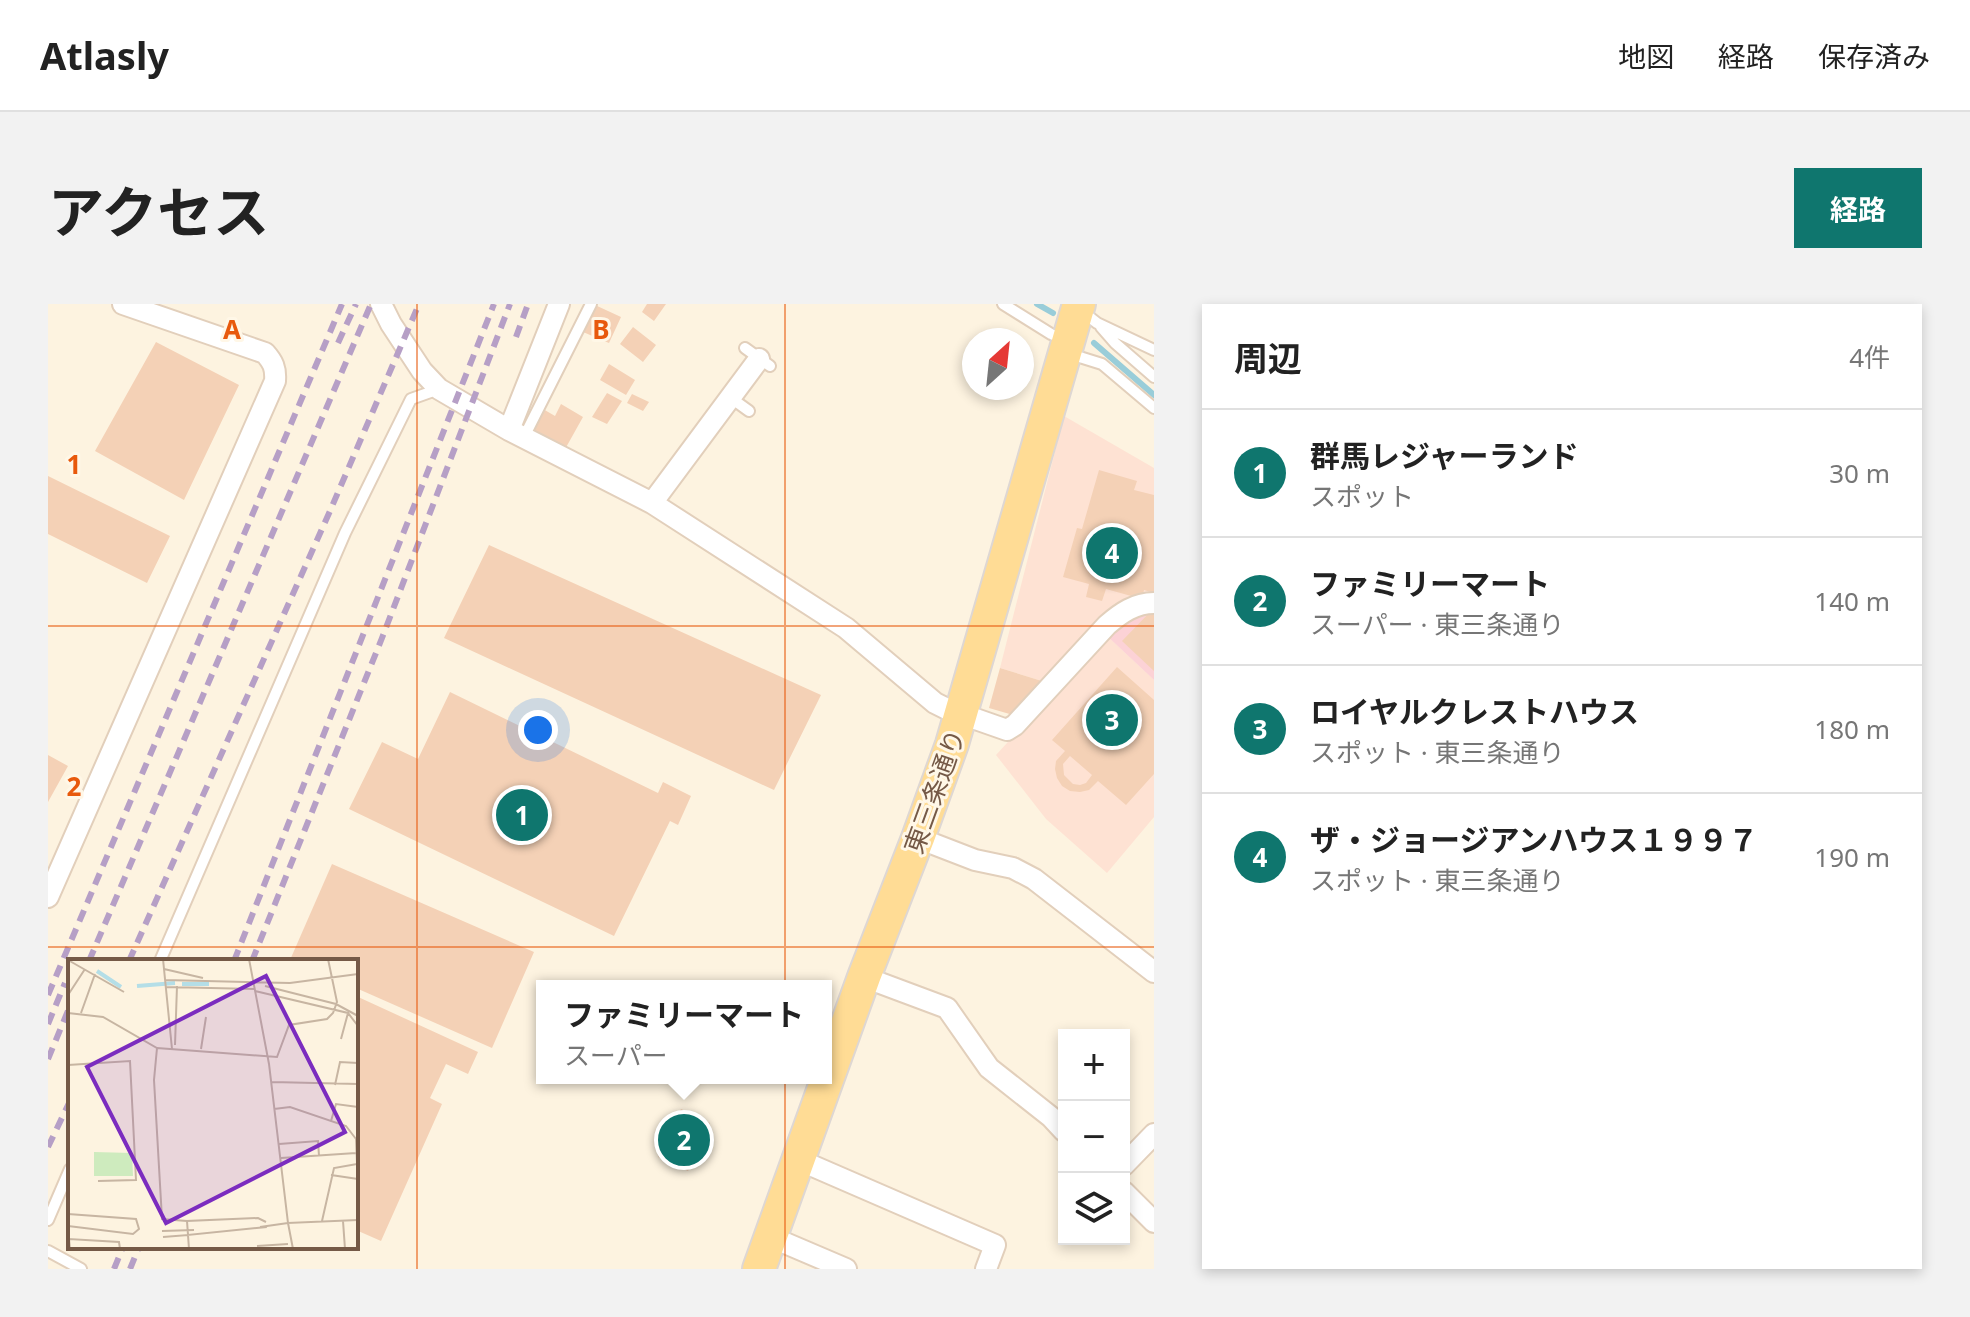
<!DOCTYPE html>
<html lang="ja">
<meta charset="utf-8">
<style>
body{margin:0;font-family:"Noto Sans","Noto Sans JP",sans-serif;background:#f2f2f2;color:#222}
.controls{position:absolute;right:24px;bottom:24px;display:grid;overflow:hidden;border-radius:0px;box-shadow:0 4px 12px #0003}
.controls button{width:72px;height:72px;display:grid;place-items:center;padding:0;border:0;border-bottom:2px solid #e0e0e0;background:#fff;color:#222;font:40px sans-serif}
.compass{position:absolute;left:914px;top:24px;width:72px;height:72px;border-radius:50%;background:#fff;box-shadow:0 4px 12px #0003;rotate:27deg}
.you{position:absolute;left:490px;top:426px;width:28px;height:28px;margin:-20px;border:6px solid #fff;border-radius:50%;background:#1a73e8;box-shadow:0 0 0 12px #1a73e833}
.badge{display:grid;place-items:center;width:52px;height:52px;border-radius:50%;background:#0f766e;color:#fff;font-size:26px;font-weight:700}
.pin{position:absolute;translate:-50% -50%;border:4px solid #fff;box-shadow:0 2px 8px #0006}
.popup{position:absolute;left:488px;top:676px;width:296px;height:104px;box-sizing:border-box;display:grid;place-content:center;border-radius:0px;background:#fff;filter:drop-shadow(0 2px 6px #0005);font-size:26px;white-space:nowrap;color:#767676}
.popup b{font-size:30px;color:#222}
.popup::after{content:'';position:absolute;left:50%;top:100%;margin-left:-16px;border:16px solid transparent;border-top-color:#fff}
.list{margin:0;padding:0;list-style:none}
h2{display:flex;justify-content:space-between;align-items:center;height:104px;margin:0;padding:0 32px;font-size:34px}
h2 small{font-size:26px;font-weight:400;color:#767676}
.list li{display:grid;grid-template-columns:52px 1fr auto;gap:24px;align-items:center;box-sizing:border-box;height:128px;padding:0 32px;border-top:2px solid #e0e0e0}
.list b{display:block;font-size:30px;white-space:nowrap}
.list p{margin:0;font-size:26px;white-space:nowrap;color:#767676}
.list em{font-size:26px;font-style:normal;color:#767676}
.icon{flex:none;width:44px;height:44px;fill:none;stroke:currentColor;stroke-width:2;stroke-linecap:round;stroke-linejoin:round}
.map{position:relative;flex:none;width:1106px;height:965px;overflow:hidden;border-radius:0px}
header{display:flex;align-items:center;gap:48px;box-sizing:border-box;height:112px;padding:0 40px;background:#fff;border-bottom:2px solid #e0e0e0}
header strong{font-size:38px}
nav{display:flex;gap:44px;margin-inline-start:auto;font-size:28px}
.intro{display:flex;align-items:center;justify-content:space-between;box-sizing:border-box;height:192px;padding:0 48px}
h1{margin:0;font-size:56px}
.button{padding:20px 36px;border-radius:0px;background:#0f766e;color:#fff;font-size:28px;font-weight:700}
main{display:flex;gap:48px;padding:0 48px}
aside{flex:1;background:#fff;border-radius:0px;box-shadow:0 4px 12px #0003}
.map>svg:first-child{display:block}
</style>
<header>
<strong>Atlasly</strong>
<nav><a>地図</a><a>経路</a><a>保存済み</a></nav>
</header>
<div class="intro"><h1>アクセス</h1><a class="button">経路</a></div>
<main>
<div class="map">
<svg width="1106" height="965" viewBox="0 0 1106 965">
<rect width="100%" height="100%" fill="#fdf3e0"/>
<path fill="#fee2d3" d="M 1016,112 L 1106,164 L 1106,295 L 997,378 L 952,364 Z
M 1058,331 L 1106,376 L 1106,513 L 1059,569 L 998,515 L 948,451 Z"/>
<path fill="#fcd2d6" d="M 1106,304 L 1106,376 L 1058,331 L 1078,313 Z"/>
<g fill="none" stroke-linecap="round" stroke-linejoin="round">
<path stroke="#99cdd9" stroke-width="6" d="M 989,0 L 1005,9
M 1046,39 L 1106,91"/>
</g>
<path fill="#f4d1b6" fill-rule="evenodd" d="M 599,0 L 618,0 L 606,17 L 594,8 Z
M 547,1 L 573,13 L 561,39 L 535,28 Z
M 585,23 L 608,41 L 595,58 L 572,40 Z
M 108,38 L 191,81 L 136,196 L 47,147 Z
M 561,60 L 587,76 L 578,91 L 552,76 Z
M 559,89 L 574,97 L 559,120 L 544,113 Z
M 584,90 L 601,98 L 595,107 L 579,99 Z
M 513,100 L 535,113 L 516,147 L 482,128 L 495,105 L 507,112 Z
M 1051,166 L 1089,177 L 1086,186 L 1106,191 L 1106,289 L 1096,286 L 1094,295 L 1058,285 L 1054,297 L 1038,293 L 1041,280 L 1015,273 L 1029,224 L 1034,225 Z
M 0,172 L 122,232 L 99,279 L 0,230 Z
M 441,241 L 773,391 L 726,486 L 396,334 Z
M 1103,307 L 1106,309 L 1106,367 L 1074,337 Z
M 1069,363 L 1106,396 L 1106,470 L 1078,501 L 1050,477 L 1041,486 L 1032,488 L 1022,487 L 1014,482 L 1009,474 L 1007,465 L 1008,457 L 1017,447 L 1004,436 ZM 1022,452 L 1044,471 L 1038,479 L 1032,481 L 1025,480 L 1016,471 L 1015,460 Z
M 952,364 L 997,378 L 965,411 L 941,404 Z
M 402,388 L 610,489 L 615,478 L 643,492 L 630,521 L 622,517 L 566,632 L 301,505 L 334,438 L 370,455 Z
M 0,451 L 20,462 L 0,498 Z
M 284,560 L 486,648 L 444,744 L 308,684 L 308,657 L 242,656 Z
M 308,692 L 430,748 L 420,770 L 398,760 L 382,794 L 394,800 L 333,937 L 308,926 Z
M 633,805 L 662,819 L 640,867 L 610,853 Z"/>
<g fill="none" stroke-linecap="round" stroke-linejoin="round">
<defs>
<path id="lane" d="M 955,0 L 1003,30 L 1017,36
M 1035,8 L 1049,19 L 1106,46
M 1053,23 L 1067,39 L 1106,73
M 697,44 L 722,62
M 1022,50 L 1054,60 L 1106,104
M 683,94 L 701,107
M 476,133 L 543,0
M 112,657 L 297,229 L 363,95 L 391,85
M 0,916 L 22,865
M 0,947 L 33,965"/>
<path id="street" d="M 333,0 L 343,20 L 374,67 L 391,85 L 461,126 L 604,199 L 798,324 L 887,399 L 899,405 L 959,426 L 967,421 L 1059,321 C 1073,309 1087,299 1106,299
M 461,126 L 511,0
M 604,199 L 711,55
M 870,534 L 927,556 L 965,564 L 986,575 L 1106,668
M 0,593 L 227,77 C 228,64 225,58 217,49 L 75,0
M 816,673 L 899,704 L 941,764 L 1003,813 L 1016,827
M 751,856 L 947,941 L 938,965
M 1076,861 L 1106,830
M 1076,888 L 1106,918
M 723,933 L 798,965"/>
<path id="primary" d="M 711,965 L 816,673 L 870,534 L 904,440 L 1031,0"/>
</defs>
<use href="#lane" stroke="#e2cfbb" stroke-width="14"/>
<use href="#street" stroke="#e2cfbb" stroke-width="24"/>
<use href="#primary" stroke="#ded7d3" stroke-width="36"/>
<use href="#lane" stroke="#fff" stroke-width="10"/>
<use href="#street" stroke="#fff" stroke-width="20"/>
<use href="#primary" stroke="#ffdc95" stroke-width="32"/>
<path stroke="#b69fc6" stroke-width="6" stroke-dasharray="12 8" stroke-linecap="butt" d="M 468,33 L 480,0
M 290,39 L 308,0
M 41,657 L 323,0
M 81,657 L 282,207 L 371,0
M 186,657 L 446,0
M 204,657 L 334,334 L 462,0
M 0,691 L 294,0
M 0,720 L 17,679
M 0,755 L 22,702
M 0,843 L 22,797
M 66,965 L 75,943
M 82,965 L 91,943"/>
</g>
<path fill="none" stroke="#e8590c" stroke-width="2" stroke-opacity="0.55" d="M 369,0 L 369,965M 737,0 L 737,965M 0,322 L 1106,322M 0,643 L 1106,643"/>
<g text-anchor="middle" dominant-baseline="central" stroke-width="6" stroke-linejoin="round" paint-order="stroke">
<g font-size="26" fill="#755946" stroke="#fff7e7">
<text transform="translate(886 487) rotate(-70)">東三条通り</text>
</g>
</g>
<g transform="translate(20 655)">
<rect width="290" height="290" fill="#fdf3e0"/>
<path d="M 26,193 L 64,194 L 65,217 L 26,217 Z" fill="#ceebbe"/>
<path fill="none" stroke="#b4dee7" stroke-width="4" d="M 29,12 L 53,28M 114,25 L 141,25M 69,27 L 107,24"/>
<path fill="none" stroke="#c7b5a2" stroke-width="2" d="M 95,0 L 104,90M 181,0 L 201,105 L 220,264 L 290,261M 0,1 L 56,33M 96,10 L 135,19M 97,21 L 222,24 L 290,15M 197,27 L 268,45 L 290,57M 98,28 L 187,30M 187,32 L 280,54 L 290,67M 0,36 L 17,10M 0,54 L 35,58 L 89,89 L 209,98 L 221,66 L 259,60 L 265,54 L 269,43 L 260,0M 13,54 L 27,15M 273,80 L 280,54M 107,86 L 109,27M 89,89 L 86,121 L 94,260 L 119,262M 133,90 L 138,58M 0,106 L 62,102 L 68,221 L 30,222M 204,123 L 290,125M 267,126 L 272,103 L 290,104M 206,150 L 222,148 L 278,167 L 288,180 L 289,205M 263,162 L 268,145 L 290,148M 211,185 L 250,182 L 251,197M 213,199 L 288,194M 263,216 L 290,220M 0,255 L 68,260 L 71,270 L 65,275 L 0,267M 254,262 L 266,209 L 289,205M 275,262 L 277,290M 198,263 L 190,259 L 119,262 L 120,276 L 199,268M 220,264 L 225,290M 192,268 L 220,264M 94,272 L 126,271M 95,278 L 120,276 L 121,290M 189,287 L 220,285M 2,290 L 1,280 L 51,283 L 52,290"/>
<path fill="#7b2cbf" fill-opacity="0.15" stroke="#7b2cbf" stroke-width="4" d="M 198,17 L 277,173 L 98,264 L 19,108 Z"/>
<rect width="290" height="290" fill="none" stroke="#755946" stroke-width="4"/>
</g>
<g font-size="26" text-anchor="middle" font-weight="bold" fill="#e8590c" stroke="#fff7e7" stroke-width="6" stroke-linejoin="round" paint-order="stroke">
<text x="184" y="35">A</text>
<text x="553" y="35">B</text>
<text x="26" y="170">1</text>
<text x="26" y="492">2</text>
</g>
</svg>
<div class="controls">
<button>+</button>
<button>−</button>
<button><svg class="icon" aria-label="layers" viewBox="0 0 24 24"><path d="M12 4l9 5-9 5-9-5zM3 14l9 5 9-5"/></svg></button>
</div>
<svg class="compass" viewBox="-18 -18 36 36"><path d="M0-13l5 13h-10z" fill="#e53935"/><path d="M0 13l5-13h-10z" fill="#767676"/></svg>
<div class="you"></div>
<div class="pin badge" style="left:474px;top:511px">1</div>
<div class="pin badge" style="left:636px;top:836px">2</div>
<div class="popup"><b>ファミリーマート</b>スーパー</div>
<div class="pin badge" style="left:1064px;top:416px">3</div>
<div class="pin badge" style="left:1064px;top:249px">4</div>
</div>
<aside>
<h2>周辺<small>4件</small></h2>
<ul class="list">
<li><span class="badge">1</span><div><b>群馬レジャーランド</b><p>スポット</p></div><em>30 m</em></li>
<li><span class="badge">2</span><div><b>ファミリーマート</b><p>スーパー · 東三条通り</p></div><em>140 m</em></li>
<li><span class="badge">3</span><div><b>ロイヤルクレストハウス</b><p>スポット · 東三条通り</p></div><em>180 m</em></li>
<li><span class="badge">4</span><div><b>ザ・ジョージアンハウス１９９７</b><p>スポット · 東三条通り</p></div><em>190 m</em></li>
</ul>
</aside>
</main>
